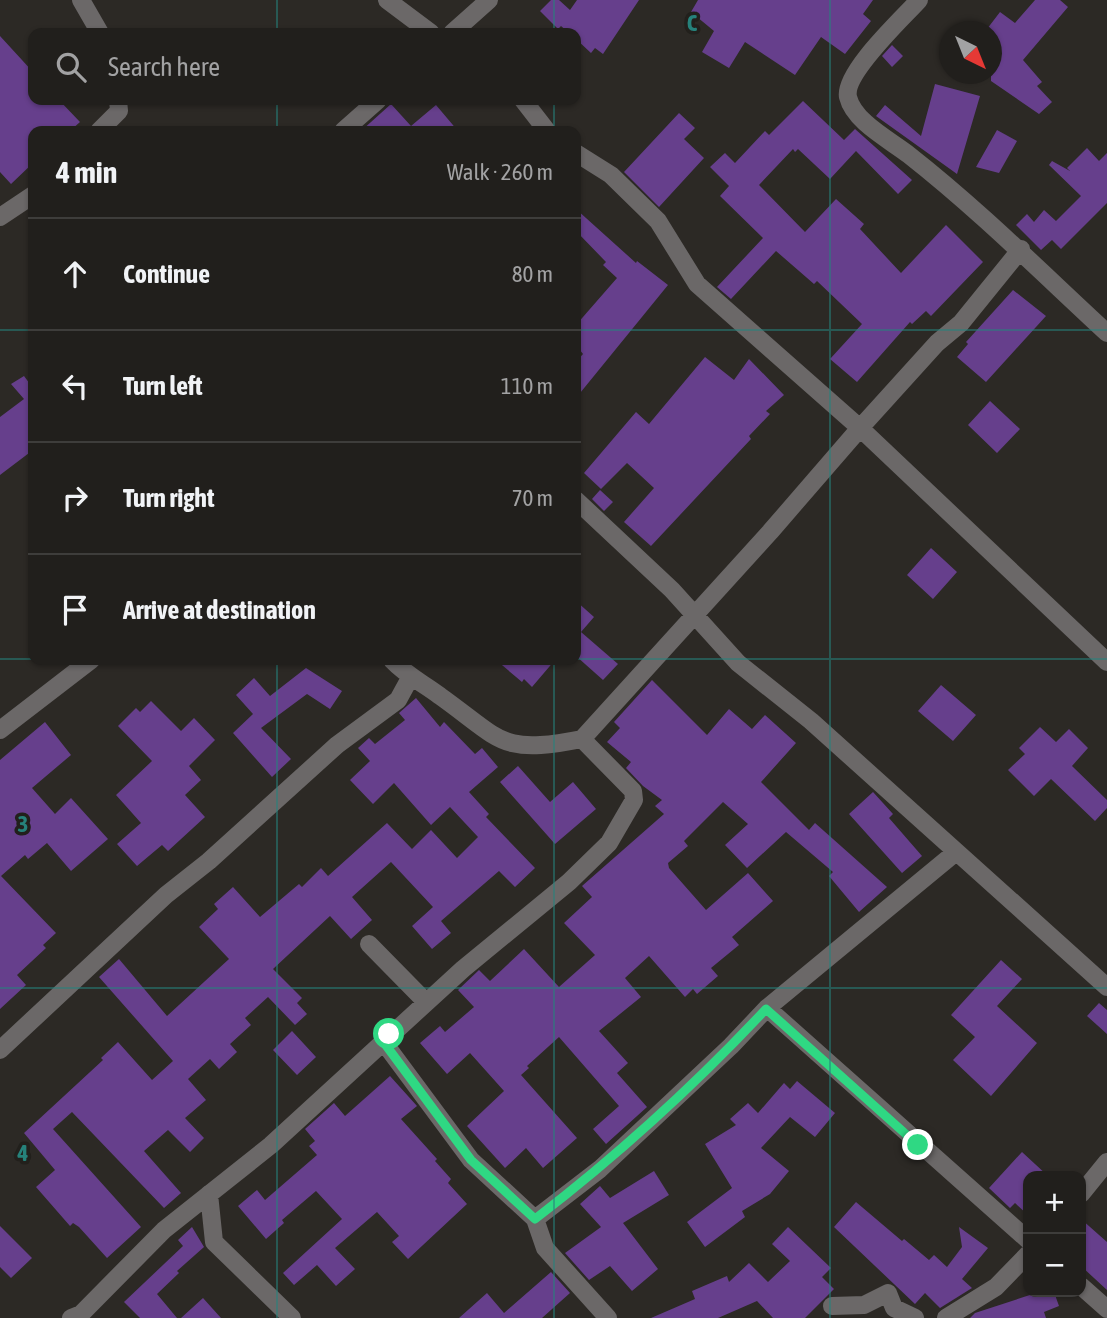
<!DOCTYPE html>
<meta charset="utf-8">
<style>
body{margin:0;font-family:"Asap Condensed",sans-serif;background:#2d2c29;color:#f1f3f6}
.controls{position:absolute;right:21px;bottom:21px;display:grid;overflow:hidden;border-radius:14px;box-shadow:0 2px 5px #0004}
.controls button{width:63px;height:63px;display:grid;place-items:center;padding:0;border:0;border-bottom:2px solid #3e3d3b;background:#211f1c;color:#f1f3f6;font:35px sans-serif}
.compass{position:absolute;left:939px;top:21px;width:63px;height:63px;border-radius:50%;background:#211f1c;box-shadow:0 2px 5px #0004;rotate:137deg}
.stop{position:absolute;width:21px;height:21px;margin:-16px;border:5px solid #2fd883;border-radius:50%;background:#fff}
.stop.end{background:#2fd883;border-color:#fff;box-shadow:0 2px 7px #0008}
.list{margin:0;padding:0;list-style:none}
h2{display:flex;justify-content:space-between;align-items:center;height:91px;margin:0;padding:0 28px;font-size:30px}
h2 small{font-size:23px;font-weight:400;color:#a2a2a3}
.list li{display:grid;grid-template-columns:46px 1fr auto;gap:21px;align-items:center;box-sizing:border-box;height:112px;padding:0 28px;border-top:2px solid #3e3d3b}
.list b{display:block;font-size:26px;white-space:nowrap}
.list em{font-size:23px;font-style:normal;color:#a2a2a3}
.icon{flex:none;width:38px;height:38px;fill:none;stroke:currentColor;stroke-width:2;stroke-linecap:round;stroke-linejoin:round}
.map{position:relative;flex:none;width:1107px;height:1318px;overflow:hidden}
.search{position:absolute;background:#211f1c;box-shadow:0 2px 5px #0004;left:28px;top:28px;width:553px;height:77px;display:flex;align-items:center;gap:18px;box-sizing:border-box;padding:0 24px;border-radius:14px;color:#a2a2a3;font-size:26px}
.panel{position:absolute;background:#211f1c;box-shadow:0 2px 5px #0004;left:28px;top:126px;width:553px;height:539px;border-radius:14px}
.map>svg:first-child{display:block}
</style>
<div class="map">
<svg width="1107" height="1318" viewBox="0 0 1107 1318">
<rect width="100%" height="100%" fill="#2c2925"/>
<path fill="#663f8c" d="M 551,0 L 559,0 L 570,10 L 577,0 L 639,0 L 603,54 L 595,48 L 591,53 L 576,39 L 576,33 L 569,33 L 561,26 L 558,29 L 540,11 Z
M 698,0 L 873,0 L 863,14 L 871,21 L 845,54 L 821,37 L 795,75 L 745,42 L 729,68 L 702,52 L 714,31 L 691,12 Z
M 1035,0 L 1060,0 L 1068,7 L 1023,60 L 1042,82 L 1037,86 L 1052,102 L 1039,114 L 991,81 L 991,32 L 987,29 L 1000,12 L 1015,23 Z
M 0,36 L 33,72 L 33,100 L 59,100 L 80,122 L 70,131 L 33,131 L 33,163 L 11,184 L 0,172 Z
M 892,45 L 903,56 L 892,67 L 882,56 Z
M 935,84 L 980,96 L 957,174 L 876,116 L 885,105 L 921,136 Z
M 803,101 L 844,140 L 855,129 L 912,180 L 898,194 L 856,151 L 830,179 L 798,149 L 795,152 L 793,149 L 759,185 L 805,232 L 836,199 L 864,224 L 860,229 L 901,273 L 946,225 L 983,262 L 931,316 L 926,311 L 912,324 L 910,322 L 857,382 L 830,359 L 862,324 L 817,281 L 814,284 L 776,251 L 731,299 L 717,287 L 763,238 L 720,196 L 729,186 L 710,167 L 725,153 L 735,163 L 765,131 L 769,135 Z
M 391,104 L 411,126 L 436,105 L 458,131 L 361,131 Z
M 679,113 L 695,128 L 684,139 L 704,158 L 659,207 L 624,172 Z
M 997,130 L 1017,141 L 999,173 L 976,167 Z
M 1087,148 L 1099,161 L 1107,153 L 1107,203 L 1061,249 L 1052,240 L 1041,250 L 1016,225 L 1027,214 L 1034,222 L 1044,210 L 1056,221 L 1081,196 L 1049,165 L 1052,161 L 1070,171 L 1067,168 Z
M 576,209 L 636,263 L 637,261 L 668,285 L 576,398 L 576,362 L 583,354 L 576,345 L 576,325 L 617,278 L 603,265 L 606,262 L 576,231 Z
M 1013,290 L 1046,316 L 986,382 L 957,357 L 968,344 L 966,342 Z
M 705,357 L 734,380 L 749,359 L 784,395 L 766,411 L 770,414 L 749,436 L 751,439 L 651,546 L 624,522 L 654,488 L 627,463 L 601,489 L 584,473 L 636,412 L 649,424 Z
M 24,376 L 33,388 L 33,450 L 0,475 L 0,417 L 24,399 L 11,384 Z
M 990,401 L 1020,429 L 997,453 L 968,425 Z
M 600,490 L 613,502 L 604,511 L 592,499 Z
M 931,548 L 957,572 L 933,599 L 907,575 Z
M 576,601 L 594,617 L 581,632 L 618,664 L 603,680 L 576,656 Z
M 496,660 L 555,660 L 532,687 L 524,679 L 522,682 Z
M 306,668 L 342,691 L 330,709 L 307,694 L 261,728 L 291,759 L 272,777 L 233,733 L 253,714 L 236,695 L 254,678 L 270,696 Z
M 652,680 L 707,735 L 729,709 L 752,729 L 765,715 L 796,743 L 761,782 L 809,830 L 815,823 L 887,887 L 859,912 L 829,876 L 833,872 L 786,832 L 747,868 L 725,845 L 748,824 L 723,802 L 684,841 L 688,846 L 668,863 L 669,868 L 706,910 L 748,873 L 773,901 L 732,937 L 739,945 L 711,968 L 718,976 L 697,994 L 693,989 L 685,997 L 649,956 L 625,978 L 641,997 L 599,1031 L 628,1063 L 617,1073 L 647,1107 L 606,1144 L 593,1129 L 619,1106 L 559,1037 L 527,1066 L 529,1068 L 521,1075 L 577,1138 L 543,1168 L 526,1148 L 505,1168 L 467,1126 L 504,1091 L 470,1053 L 447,1074 L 420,1043 L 440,1026 L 445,1032 L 474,1007 L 458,990 L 479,970 L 490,981 L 524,949 L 559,987 L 595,955 L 564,923 L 592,897 L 582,886 L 664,814 L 655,806 L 662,800 L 643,786 L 626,768 L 631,762 L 607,742 L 620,728 L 614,722 Z
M 941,685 L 976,715 L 953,741 L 918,711 Z
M 416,698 L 440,727 L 444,722 L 475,754 L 482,748 L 498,767 L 469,792 L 489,814 L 486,817 L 535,868 L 515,887 L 499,871 L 441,921 L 451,933 L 432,949 L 412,926 L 433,907 L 391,862 L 352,897 L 372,920 L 351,939 L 330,916 L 273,969 L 302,998 L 297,1003 L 307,1014 L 295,1025 L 268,997 L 245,1018 L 251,1025 L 230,1044 L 237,1052 L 219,1069 L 210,1059 L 188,1079 L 206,1100 L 185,1118 L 204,1138 L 190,1152 L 168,1130 L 144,1151 L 181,1193 L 164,1208 L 72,1112 L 53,1129 L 141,1227 L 107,1258 L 79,1227 L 73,1223 L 70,1226 L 36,1187 L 55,1170 L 24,1133 L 103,1060 L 101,1058 L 118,1042 L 152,1080 L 173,1061 L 99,977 L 119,959 L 167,1016 L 229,959 L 199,927 L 218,909 L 214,904 L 233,887 L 260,917 L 299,884 L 302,887 L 321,868 L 328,876 L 387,823 L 412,849 L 431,830 L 457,858 L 478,837 L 450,807 L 431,825 L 394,783 L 373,804 L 350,780 L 370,761 L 358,748 L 369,738 L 375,744 L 405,720 L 399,713 Z
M 151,701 L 181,731 L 194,718 L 215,740 L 189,766 L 201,780 L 185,795 L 205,817 L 168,851 L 162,845 L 137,866 L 117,844 L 141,823 L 116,795 L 152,761 L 118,726 L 136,708 L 140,712 Z
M 45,722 L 71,755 L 32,788 L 55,814 L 71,798 L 108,839 L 71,871 L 47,843 L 28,859 L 25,855 L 1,876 L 56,933 L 43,945 L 46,948 L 17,975 L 26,985 L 0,1009 L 0,760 Z
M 1040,727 L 1056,742 L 1069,729 L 1088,748 L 1072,766 L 1107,800 L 1107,808 L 1095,821 L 1051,779 L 1034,796 L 1008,770 L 1025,754 L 1019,748 Z
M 518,766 L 550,802 L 573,782 L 596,809 L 555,844 L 500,782 Z
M 873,792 L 893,814 L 889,818 L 922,856 L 902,873 L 849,814 Z
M 1001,960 L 1022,979 L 997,1006 L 1037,1043 L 991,1096 L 953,1060 L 975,1037 L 951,1015 Z
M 1099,1003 L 1107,1010 L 1107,1034 L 1087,1016 Z
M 292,1031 L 316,1057 L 297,1075 L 273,1050 Z
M 390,1076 L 417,1106 L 401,1119 L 437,1159 L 435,1161 L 451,1179 L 448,1183 L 467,1204 L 408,1259 L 392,1242 L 399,1236 L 377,1212 L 335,1248 L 355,1269 L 336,1286 L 317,1265 L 294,1285 L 283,1273 L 342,1219 L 316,1191 L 282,1220 L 284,1223 L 266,1239 L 238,1206 L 257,1190 L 265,1200 L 317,1155 L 309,1146 L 315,1141 L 305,1129 L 334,1103 L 345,1116 Z
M 797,1081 L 835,1113 L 815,1137 L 790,1117 L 761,1148 L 789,1171 L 770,1194 L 742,1211 L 745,1217 L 705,1247 L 687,1222 L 732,1188 L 705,1144 L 736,1125 L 730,1119 L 748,1103 L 758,1113 L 784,1083 L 790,1089 Z
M 1022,1152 L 1048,1176 L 1028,1176 L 1028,1215 L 1015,1203 L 1010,1208 L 989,1188 Z
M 654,1171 L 669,1195 L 623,1223 L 658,1269 L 632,1291 L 610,1266 L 589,1280 L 565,1253 L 601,1227 L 580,1204 L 600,1186 L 610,1198 Z
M 856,1202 L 902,1241 L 904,1239 L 929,1260 L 934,1255 L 947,1267 L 962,1247 L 959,1227 L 988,1248 L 962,1279 L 972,1288 L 940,1308 L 925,1293 L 915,1304 L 834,1227 Z
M 1081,1219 L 1107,1242 L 1107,1290 L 1081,1266 Z
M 0,1226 L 32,1258 L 11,1278 L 0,1267 Z
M 192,1227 L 204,1247 L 177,1271 L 179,1273 L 157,1294 L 177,1318 L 140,1318 L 124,1302 L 183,1246 L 178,1240 Z
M 788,1227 L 831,1268 L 822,1277 L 834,1289 L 805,1318 L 773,1318 L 757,1301 L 718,1318 L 651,1318 L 695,1299 L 692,1291 L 727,1276 L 729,1282 L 749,1263 L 768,1282 L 790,1261 L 772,1244 Z
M 551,1272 L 570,1293 L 542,1318 L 459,1318 L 487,1293 L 504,1313 Z
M 1039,1292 L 1054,1292 L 1059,1306 L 1044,1312 L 1046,1318 L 970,1318 L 975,1313 Z
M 203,1298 L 221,1318 L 181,1318 Z"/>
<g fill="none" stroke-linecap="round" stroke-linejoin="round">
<path stroke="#6b6868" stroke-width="18" d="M 81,0 L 100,33
M 387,0 L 431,33
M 919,0 C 903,18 843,73 848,97 C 854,122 890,140 909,155 C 979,210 1041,272 1107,333
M 523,100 L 547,131
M 99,131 L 119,111 L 118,100
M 576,153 L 611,175 L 658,221 L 697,284 L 860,428 L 1107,662
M 0,217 L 33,195
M 576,500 L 672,590 L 738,663 L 811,721 L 1107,987
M 392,660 C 407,676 423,683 440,696 C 503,741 500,755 582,739 L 770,532 L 860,428 L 937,343 L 961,323 L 1021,249
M 0,730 L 91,660
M 369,944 L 426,1002
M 767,1008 L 1028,1240
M 387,1036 L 385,1044 L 471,1160 L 535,1219 L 545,1248 L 608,1318
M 0,1050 L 166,895 L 209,861 L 337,745 L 398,700 L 410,678
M 209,1194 L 214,1242 L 292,1318
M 1081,1194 L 1107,1162
M 535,1219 L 600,1169 L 731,1046 L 767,1008 L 956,852
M 1081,1286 L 1107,1309
M 832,1306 L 864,1305 L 888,1293 L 894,1308 L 915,1318
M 71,1318 L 81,1314 L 164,1230 L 271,1145 L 463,969 L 569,882 L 609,843 L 634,800 L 633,791 L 582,739
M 946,1318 L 996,1287 L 1028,1254"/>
<path stroke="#6b6868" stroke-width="18" d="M 452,33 L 489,0
M 343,131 L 378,100"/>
</g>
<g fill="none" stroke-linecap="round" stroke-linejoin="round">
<path stroke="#2fd883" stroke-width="9" d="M 389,1034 L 385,1044 L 471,1160 L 535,1219 C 618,1155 695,1085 766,1009 L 918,1145"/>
</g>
<path fill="none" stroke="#26827b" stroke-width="2" stroke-opacity="0.55" d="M 277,0 L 277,33M 554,0 L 554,33M 830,0 L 830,1318M 277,100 L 277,131M 554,100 L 554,131M 0,330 L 33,330M 576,330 L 1107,330M 0,659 L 33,659M 576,659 L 1107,659M 277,660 L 277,1318M 554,660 L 554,1318M 0,988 L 1107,988"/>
<g font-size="23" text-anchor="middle" font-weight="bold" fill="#26827b" stroke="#22201c" stroke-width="7" stroke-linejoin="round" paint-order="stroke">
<text x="692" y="31">C</text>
<text x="23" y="832">3</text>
<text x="23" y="1161">4</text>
</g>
</svg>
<div class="controls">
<button>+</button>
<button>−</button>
</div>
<svg class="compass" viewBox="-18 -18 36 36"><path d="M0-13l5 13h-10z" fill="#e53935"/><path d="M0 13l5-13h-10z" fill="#a2a2a3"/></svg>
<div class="stop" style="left:389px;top:1034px"></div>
<div class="stop end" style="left:918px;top:1145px"></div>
<div class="search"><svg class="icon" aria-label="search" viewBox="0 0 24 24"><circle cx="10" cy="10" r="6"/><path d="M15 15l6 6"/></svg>Search here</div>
<section class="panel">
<h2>4 min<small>Walk · 260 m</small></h2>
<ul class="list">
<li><svg class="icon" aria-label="ahead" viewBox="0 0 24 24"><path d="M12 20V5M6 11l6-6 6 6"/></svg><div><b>Continue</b></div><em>80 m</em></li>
<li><svg class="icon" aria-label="left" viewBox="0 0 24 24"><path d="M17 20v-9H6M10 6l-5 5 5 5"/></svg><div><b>Turn left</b></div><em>110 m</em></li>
<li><svg class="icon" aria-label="right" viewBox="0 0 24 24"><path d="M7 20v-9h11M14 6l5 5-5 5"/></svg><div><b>Turn right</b></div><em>70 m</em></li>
<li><svg class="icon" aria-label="arrive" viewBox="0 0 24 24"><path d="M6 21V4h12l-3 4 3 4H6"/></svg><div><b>Arrive at destination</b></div></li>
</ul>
</section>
</div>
